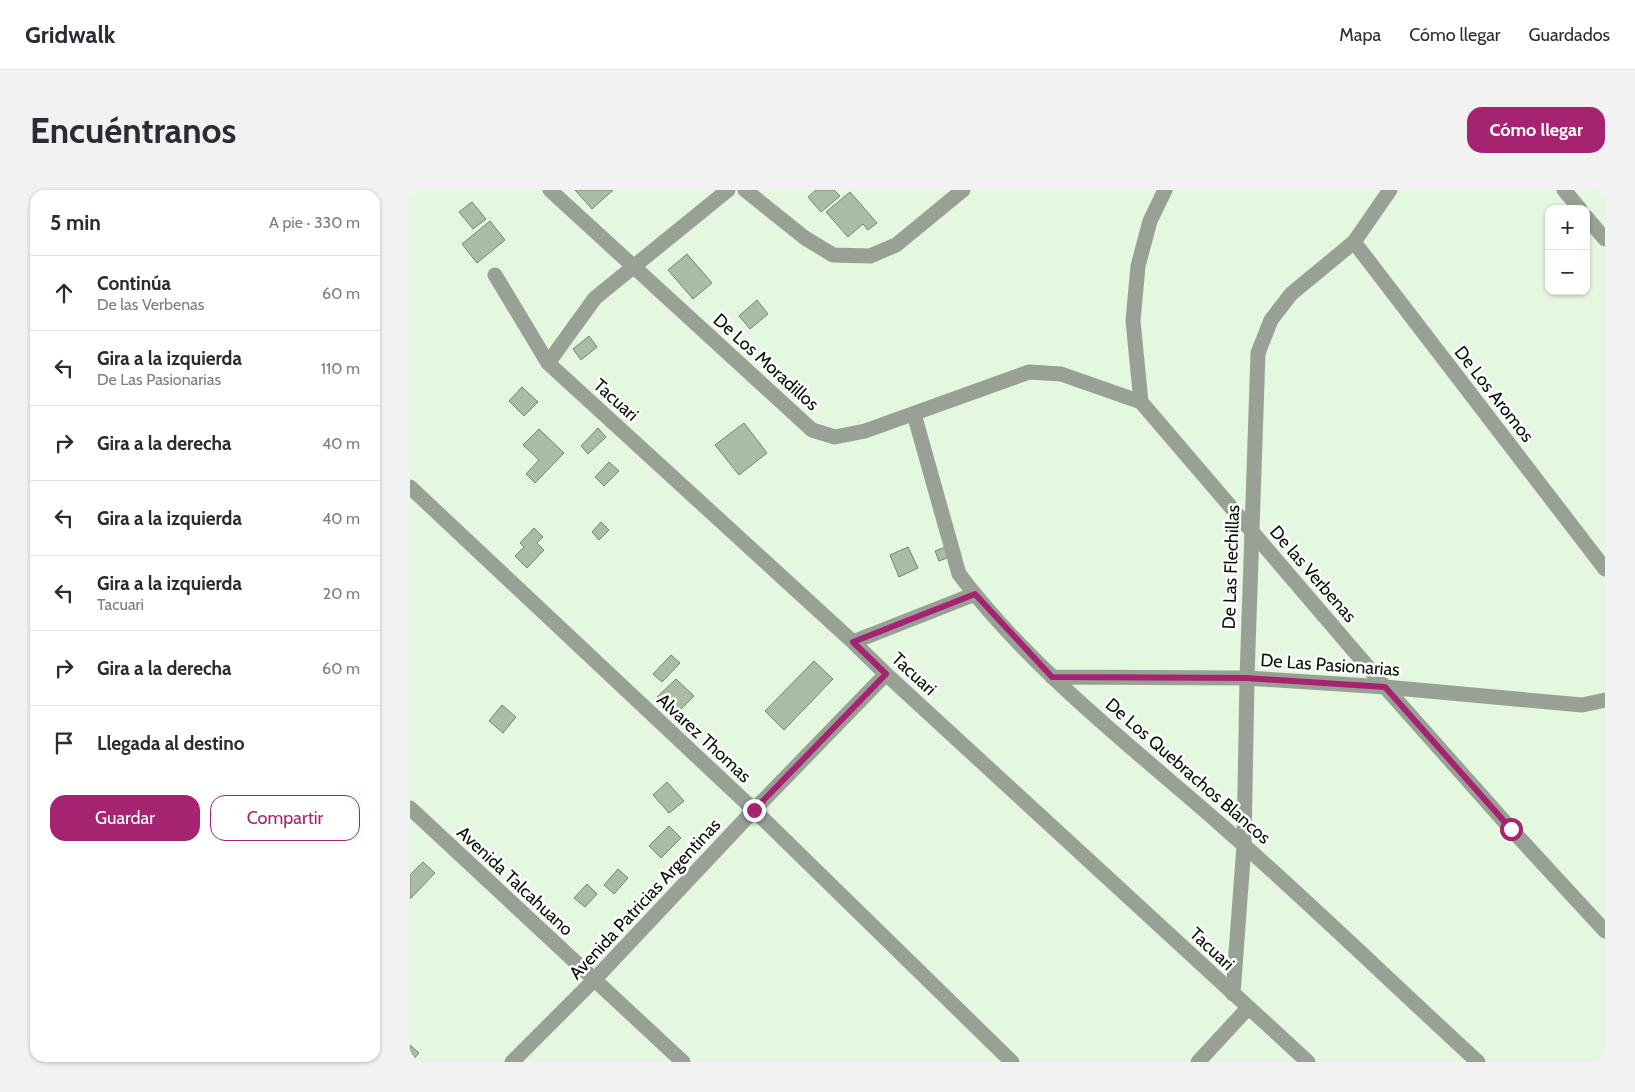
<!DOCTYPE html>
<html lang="es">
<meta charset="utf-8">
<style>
body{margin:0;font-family:Cabin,sans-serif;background:#f2f2f3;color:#2b2b33}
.controls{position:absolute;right:15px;top:15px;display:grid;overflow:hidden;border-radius:10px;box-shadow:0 1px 4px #0004}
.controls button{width:45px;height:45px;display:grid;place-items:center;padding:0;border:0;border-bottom:1px solid #e1e1e2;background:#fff;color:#2b2b33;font:25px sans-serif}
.stop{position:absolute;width:15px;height:15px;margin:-11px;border:4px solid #a52371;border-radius:50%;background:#fff}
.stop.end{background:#a52371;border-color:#fff;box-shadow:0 1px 5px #0008}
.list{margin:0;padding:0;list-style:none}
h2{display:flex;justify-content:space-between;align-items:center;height:65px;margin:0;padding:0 20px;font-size:21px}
h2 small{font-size:16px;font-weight:400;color:#7c7c81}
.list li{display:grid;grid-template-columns:32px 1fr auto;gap:15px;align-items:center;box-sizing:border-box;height:75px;padding:0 20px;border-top:1px solid #e1e1e2}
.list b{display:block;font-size:19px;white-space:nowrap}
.list p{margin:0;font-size:16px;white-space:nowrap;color:#7c7c81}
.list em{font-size:16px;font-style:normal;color:#7c7c81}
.actions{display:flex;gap:10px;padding:15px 20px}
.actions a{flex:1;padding:11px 0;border:1px solid #a52371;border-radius:15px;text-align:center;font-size:18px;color:#a52371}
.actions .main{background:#a52371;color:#fff}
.icon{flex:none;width:28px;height:28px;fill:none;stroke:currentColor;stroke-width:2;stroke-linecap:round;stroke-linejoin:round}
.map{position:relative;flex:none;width:1195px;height:872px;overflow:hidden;border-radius:15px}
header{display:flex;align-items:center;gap:30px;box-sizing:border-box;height:70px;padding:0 25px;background:#fff;border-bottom:1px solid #e1e1e2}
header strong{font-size:24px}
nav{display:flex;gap:28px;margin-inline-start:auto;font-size:18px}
.intro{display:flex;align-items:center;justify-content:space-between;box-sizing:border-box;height:120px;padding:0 30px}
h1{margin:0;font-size:35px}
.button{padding:12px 22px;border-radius:15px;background:#a52371;color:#fff;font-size:18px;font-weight:700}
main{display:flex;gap:30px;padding:0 30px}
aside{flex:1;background:#fff;border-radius:15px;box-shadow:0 1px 4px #0004}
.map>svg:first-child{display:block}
</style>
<header>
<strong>Gridwalk</strong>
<nav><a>Mapa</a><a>Cómo llegar</a><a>Guardados</a></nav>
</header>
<div class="intro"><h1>Encuéntranos</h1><a class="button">Cómo llegar</a></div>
<main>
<aside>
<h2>5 min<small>A pie · 330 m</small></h2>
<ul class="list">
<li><svg class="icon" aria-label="ahead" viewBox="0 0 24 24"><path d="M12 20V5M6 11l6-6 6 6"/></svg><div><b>Continúa</b><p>De las Verbenas</p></div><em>60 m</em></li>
<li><svg class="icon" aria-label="left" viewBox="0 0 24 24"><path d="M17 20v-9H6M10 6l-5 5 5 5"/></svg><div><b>Gira a la izquierda</b><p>De Las Pasionarias</p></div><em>110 m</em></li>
<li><svg class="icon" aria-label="right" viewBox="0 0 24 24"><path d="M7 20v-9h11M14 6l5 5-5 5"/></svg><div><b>Gira a la derecha</b></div><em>40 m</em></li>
<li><svg class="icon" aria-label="left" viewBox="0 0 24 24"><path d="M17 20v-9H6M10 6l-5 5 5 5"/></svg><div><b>Gira a la izquierda</b></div><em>40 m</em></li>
<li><svg class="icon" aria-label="left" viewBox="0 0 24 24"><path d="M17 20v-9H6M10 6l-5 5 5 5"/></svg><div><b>Gira a la izquierda</b><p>Tacuari</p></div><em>20 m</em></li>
<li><svg class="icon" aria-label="right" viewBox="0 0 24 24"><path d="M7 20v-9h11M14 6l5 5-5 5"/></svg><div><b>Gira a la derecha</b></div><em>60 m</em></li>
<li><svg class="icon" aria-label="arrive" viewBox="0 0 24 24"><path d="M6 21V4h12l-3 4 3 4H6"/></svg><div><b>Llegada al destino</b></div></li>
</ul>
<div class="actions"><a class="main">Guardar</a><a>Compartir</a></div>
</aside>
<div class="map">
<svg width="1195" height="872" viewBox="0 0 1195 872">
<rect width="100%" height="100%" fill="#e4f7df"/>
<path fill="#abbca6" stroke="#758571" d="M 165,0 L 203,0 L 182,19 Z
M 406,0 L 424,0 L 430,6 L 411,22 L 398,7 Z
M 440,2 L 467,33 L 458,40 L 453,34 L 438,47 L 416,22 Z
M 62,12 L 76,29 L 63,39 L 49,22 Z
M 80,31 L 95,50 L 67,73 L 52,54 Z
M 277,64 L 302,93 L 283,109 L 258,80 Z
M 347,110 L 358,124 L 340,139 L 329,126 Z
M 179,146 L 187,157 L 171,170 L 163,159 Z
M 112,197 L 128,212 L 114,226 L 99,211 Z
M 334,233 L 357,263 L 329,285 L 305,255 Z
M 188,238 L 196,247 L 178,264 L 171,256 Z
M 129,239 L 154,263 L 125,293 L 116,284 L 129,270 L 113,255 Z
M 199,272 L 209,281 L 194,296 L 185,287 Z
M 191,332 L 199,340 L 189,350 L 182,342 Z
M 124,338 L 133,347 L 127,353 L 134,360 L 117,378 L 105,366 L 114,357 L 110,353 Z
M 538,356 L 542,366 L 529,371 L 525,361 Z
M 498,357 L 508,378 L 489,387 L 480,365 Z
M 261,465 L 270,473 L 252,492 L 243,484 Z
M 404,471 L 423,489 L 374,540 L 355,521 Z
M 266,489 L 284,506 L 265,525 L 247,507 Z
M 92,515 L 106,527 L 93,543 L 79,531 Z
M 257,592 L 274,611 L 259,623 L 243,605 Z
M 259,636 L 271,648 L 251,668 L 239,656 Z
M 13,672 L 25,683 L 0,709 L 0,685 Z
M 208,679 L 218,688 L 204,704 L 194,695 Z
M 177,694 L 187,704 L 175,717 L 164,708 Z
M 0,855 L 9,863 L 1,872 L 0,872 Z"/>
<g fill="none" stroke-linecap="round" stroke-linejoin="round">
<path stroke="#99a197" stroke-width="15" d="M 140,0 L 402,240 L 425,247 L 455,241 L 619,182 L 651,184 L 731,212
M 335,0 L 395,48 L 423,65 L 460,66 L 486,55 L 553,0
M 755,0 L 740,31 L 728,76 L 723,131 L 731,212 L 975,497 L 1101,639 L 1195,741
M 1154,0 L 1170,19
M 1176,27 L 1195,49
M 944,52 L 1195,379
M 85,85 L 138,173 L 443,452 L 476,484 L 898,872
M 138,173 L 185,108 L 318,0
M 504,224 L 549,384 C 620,478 721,556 810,634 C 898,711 982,793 1068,872
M 0,297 L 344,620 L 602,872
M 443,452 L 565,404
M 642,487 L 837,488 L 975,497 L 1172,515 L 1195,510
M 0,618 L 273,872
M 823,804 L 834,655 L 837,488 L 848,163 L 861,130 L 881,104 L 944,52 L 980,0
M 102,872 L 184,790 L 344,620 L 476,484
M 788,872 L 838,818"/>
</g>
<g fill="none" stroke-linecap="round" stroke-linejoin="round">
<path stroke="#a52371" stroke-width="6" d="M 344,620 L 476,484 L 443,452 L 565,404 L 642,487 L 836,488 L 975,497 L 1101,639"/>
</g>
<g text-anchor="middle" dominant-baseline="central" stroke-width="5" stroke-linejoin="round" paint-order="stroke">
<g font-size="18" fill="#0b110a" stroke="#fff">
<text transform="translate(356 172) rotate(42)">De Los Moradillos</text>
<text transform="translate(1084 204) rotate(52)">De Los Aromos</text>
<text transform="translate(206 210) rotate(42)">Tacuari</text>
<text transform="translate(821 377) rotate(-88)">De Las Flechillas</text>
<text transform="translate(903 384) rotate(49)">De las Verbenas</text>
<text transform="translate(920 475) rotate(4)">De Las Pasionarias</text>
<text transform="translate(504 484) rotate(43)">Tacuari</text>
<text transform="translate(294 548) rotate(43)">Alvarez Thomas</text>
<text transform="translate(778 581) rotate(41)">De Los Quebrachos Blancos</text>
<text transform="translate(105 691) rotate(43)">Avenida Talcahuano</text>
<text transform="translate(235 709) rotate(-47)">Avenida Patricias Argentinas</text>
<text transform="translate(802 759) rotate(43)">Tacuari</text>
</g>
</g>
</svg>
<div class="controls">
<button>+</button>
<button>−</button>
</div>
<div class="stop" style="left:1101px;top:639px"></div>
<div class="stop end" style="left:344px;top:620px"></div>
</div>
</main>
